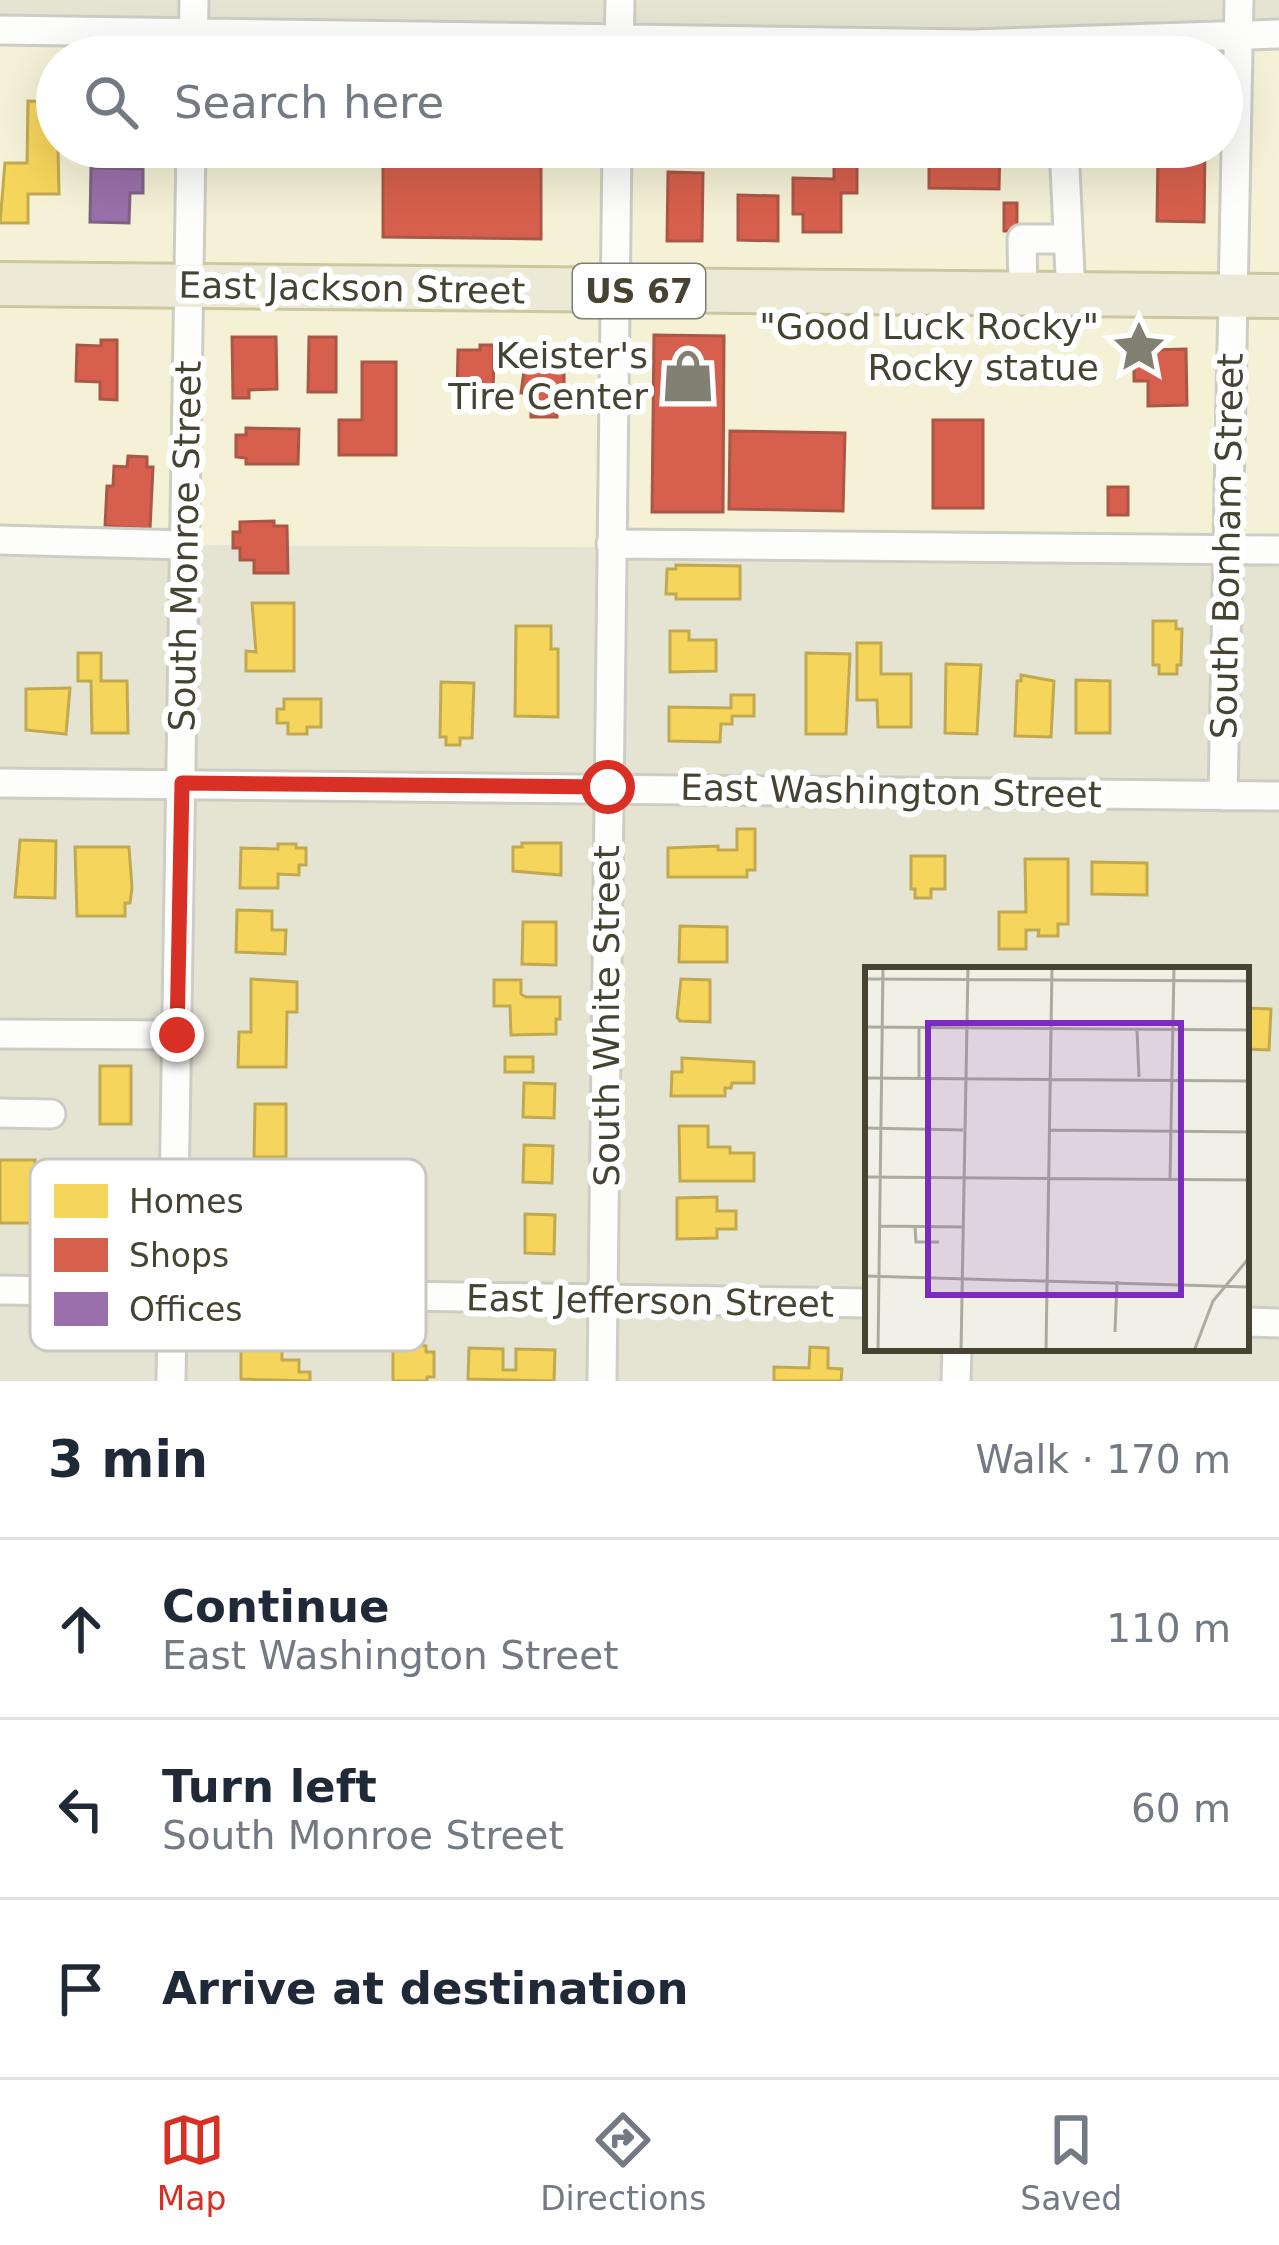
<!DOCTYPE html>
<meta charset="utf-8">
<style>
body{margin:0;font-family:"DejaVu Sans",sans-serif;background:#f6f6f7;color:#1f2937}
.stop{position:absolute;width:36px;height:36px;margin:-27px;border:9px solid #d93025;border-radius:50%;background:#fff}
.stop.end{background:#d93025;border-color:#fff;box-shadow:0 3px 12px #0008}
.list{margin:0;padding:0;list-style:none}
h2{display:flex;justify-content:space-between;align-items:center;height:156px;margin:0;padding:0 48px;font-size:51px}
h2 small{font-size:39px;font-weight:400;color:#747a83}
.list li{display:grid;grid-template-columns:78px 1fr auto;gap:36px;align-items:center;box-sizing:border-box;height:180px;padding:0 48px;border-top:3px solid #e0e1e3}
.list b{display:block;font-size:45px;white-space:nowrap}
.list p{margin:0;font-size:39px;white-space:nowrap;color:#747a83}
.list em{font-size:39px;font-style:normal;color:#747a83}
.icon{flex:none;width:66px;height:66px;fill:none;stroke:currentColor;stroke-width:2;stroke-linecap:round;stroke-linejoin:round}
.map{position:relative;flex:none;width:1279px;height:1381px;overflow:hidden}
.search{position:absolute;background:#fff;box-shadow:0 12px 48px #0002;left:36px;right:36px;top:36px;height:132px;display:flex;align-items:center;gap:30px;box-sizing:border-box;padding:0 42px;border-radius:66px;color:#747a83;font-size:45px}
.sheet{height:696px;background:#fff}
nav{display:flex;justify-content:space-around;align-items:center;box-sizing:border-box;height:168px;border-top:3px solid #e0e1e3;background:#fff;font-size:33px;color:#747a83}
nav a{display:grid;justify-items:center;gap:6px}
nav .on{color:#d93025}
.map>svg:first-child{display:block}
</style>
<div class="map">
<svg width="1279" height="1381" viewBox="0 0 1279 1381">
<rect width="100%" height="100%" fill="#f0f0e6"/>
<path fill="#e5e4d3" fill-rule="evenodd" d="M 0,0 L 1279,0 L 1279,34 L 0,30 Z
M 0,540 L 185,545 L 1279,550 L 1279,1381 L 0,1381 ZM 868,970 L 1246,970 L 1246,1348 L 868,1348 Z"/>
<path fill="#f4f1d7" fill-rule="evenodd" d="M 0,30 L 1279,34 L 1279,550 L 185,545 L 0,540 ZM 57,57 L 1222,57 L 1222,147 L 57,147 Z"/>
<path fill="#f6d55c" stroke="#c1a950" stroke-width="3" d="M 28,101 L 57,102 L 59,194 L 28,194 L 28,223 L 0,223 L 5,163 L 27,163 Z
M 676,565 L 740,566 L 740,599 L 676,599 L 676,594 L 666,594 L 667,569 L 676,569 Z
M 252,603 L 294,603 L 294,671 L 246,671 L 246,651 L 256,652 Z
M 1153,621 L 1176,621 L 1176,629 L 1182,629 L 1181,665 L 1177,665 L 1177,674 L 1159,674 L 1159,665 L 1153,665 Z
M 516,626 L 551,626 L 551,649 L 558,649 L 558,717 L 515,716 Z
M 670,631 L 689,631 L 689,640 L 716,640 L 716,671 L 670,672 Z
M 857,643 L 881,643 L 881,674 L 911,674 L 911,727 L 878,727 L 877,700 L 857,700 Z
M 78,653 L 101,653 L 101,681 L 127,681 L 128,733 L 92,733 L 91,681 L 78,681 Z
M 806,653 L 850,654 L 846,734 L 806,734 Z
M 946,664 L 981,665 L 977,734 L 945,733 Z
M 1021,675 L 1054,681 L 1051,737 L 1015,736 L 1017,681 L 1021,681 Z
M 1076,680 L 1110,681 L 1110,733 L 1076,733 Z
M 441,682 L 474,683 L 472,738 L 460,738 L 460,745 L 446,745 L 446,737 L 440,737 Z
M 70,688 L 66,734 L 26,730 L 26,689 Z
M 731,695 L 754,695 L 754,716 L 732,716 L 732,724 L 721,724 L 720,742 L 669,741 L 669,707 L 731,708 Z
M 284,699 L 321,699 L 321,727 L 307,727 L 307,734 L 288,734 L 288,723 L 277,723 L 277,709 L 284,709 Z
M 737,829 L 755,829 L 755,870 L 747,870 L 747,877 L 668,877 L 668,848 L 718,846 L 718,850 L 737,850 Z
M 20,840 L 56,841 L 55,898 L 15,897 Z
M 522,843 L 561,843 L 561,875 L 513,871 L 513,847 L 522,847 Z
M 278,844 L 296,844 L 296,848 L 306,848 L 306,865 L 299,865 L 299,875 L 278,874 L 278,888 L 240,888 L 241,848 L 278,849 Z
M 75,847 L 129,847 L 132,888 L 130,903 L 125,903 L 125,916 L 77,916 Z
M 911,856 L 945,856 L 945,889 L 931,889 L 931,898 L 915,898 L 915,889 L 911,889 Z
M 1025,859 L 1068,859 L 1068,924 L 1058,924 L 1058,936 L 1038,936 L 1039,930 L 1026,930 L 1026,949 L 999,949 L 999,912 L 1026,912 Z
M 1092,862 L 1147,863 L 1147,895 L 1092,894 Z
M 237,910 L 272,911 L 272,930 L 286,930 L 285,954 L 236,952 Z
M 523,922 L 556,922 L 556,965 L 522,964 Z
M 680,926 L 727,927 L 727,962 L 679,962 Z
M 251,979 L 297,982 L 297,1012 L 287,1012 L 286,1067 L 238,1067 L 239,1032 L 251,1032 Z
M 681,979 L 710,980 L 710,1022 L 680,1021 L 677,1017 Z
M 494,980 L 521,980 L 521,994 L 526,997 L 560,997 L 560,1019 L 556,1019 L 556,1034 L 511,1035 L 510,1006 L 494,1006 Z
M 1246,1008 L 1271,1009 L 1269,1050 L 1246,1049 Z
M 505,1057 L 533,1057 L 533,1072 L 505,1072 Z
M 682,1058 L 754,1062 L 754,1083 L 732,1083 L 731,1088 L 725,1088 L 725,1096 L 671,1096 L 672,1072 L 682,1072 Z
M 100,1066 L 131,1066 L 131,1124 L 100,1124 Z
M 524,1083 L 555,1084 L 554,1118 L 523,1117 Z
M 255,1104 L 286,1104 L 286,1157 L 254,1157 Z
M 679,1126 L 708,1126 L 708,1147 L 730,1147 L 730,1153 L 754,1153 L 754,1181 L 680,1181 Z
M 524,1145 L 553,1146 L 552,1183 L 523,1182 Z
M 0,1160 L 35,1160 L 34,1223 L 0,1223 Z
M 717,1197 L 717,1211 L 736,1211 L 736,1229 L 717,1229 L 717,1238 L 677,1239 L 677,1198 Z
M 525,1214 L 555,1215 L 554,1254 L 525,1253 Z
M 405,1343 L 426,1346 L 426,1352 L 434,1352 L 434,1377 L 427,1377 L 427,1381 L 393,1381 L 393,1346 Z
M 241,1347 L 282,1347 L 282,1360 L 299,1360 L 299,1372 L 310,1372 L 310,1381 L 241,1379 Z
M 810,1347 L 828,1348 L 828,1368 L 842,1369 L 841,1381 L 774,1381 L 774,1367 L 809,1368 Z
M 469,1348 L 503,1349 L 503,1370 L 516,1370 L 516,1349 L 555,1350 L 554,1381 L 468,1379 Z"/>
<path fill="#d6604d" stroke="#ab5745" stroke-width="3" d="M 457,147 L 536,147 L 536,161 L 541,161 L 541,239 L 383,237 L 383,159 L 457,160 Z
M 929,147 L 1000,147 L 999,189 L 929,188 Z
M 1128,147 L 1205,147 L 1204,222 L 1157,221 L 1158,152 L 1128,151 Z
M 834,162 L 857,162 L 857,193 L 841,193 L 841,232 L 803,232 L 803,214 L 793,214 L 793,178 L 834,179 Z
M 668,172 L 703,173 L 702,241 L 667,241 Z
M 738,195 L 778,196 L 778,241 L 738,240 Z
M 1004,203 L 1017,203 L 1017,231 L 1004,231 Z
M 654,335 L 724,336 L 723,512 L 652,512 Z
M 232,337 L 276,337 L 277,389 L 249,390 L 249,398 L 233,398 Z
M 309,337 L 336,337 L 336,392 L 308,392 Z
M 101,340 L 117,340 L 117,400 L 100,399 L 100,382 L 76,381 L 77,345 L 101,346 Z
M 480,345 L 494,345 L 493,399 L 457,398 L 458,350 L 480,350 Z
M 1186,349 L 1187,405 L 1148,406 L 1148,381 L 1134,381 L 1134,361 L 1147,361 L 1148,350 Z
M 526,357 L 564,358 L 564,395 L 557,395 L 557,417 L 531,417 L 531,394 L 521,393 Z
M 362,362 L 396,362 L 396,455 L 339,455 L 339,420 L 362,420 Z
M 933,420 L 983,420 L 983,508 L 933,508 Z
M 246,428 L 299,429 L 298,464 L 246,464 L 246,458 L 236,457 L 236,435 L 246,435 Z
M 730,431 L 845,433 L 843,511 L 729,509 Z
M 128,456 L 147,457 L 147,467 L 153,467 L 150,529 L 105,526 L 107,486 L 113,486 L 114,466 L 127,467 Z
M 1108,487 L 1128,487 L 1128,515 L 1108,515 Z
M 274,521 L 274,526 L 287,526 L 288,573 L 254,573 L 254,560 L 240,560 L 240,548 L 233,548 L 233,532 L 240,532 L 240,522 Z"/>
<path fill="#9970ab" stroke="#806287" stroke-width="3" d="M 91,168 L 143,169 L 143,193 L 130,193 L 129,223 L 90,222 Z"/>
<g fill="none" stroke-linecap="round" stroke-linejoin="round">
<defs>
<path id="minor" d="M 0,30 L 973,44 L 1279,34
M 619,53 L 620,0
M 193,57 L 194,0
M 1064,147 L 1071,295
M 1023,294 L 1022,239 L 1068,239
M 0,540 L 185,545
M 611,544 L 1279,550
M 0,783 L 1279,796
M 1223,796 L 1239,0
M 0,1034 L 177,1035
M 0,1113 L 51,1114
M 0,1290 L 868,1303
M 1246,1322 L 1279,1323
M 171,1381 L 191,147
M 602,1381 L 617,147
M 956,1381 L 957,1348"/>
<path id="highway" d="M 0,284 L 1279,296"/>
</defs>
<use href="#minor" stroke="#cecdc4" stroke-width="33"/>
<use href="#highway" stroke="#cbc79f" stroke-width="48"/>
<use href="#minor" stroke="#fdfdfb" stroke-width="27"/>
<use href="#highway" stroke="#ecead7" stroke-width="42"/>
</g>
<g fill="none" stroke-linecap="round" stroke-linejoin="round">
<path stroke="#d93025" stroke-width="15" d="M 177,1035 L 182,783 L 608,787"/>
</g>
<defs>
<symbol id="sight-bare" viewBox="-9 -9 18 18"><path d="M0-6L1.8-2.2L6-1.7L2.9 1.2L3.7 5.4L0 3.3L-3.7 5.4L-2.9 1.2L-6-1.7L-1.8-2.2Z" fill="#828072" stroke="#fff" stroke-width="2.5" paint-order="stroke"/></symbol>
<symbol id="shop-bare" viewBox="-9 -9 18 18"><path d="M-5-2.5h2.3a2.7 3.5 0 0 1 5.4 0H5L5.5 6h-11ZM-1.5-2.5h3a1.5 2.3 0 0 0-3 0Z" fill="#828072" stroke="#fff" stroke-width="2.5" paint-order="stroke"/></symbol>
</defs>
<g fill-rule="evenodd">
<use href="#sight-bare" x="1101" y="309" width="76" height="76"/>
<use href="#shop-bare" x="650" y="338" width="76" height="76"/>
</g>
<g text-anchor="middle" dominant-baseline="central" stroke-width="12" stroke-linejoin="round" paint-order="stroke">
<rect fill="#fff" stroke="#7e7b70" stroke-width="3" x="573" y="264" width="132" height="54" rx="9"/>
<g font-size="33" font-weight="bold" fill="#464333">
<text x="639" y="291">US 67</text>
</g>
<g font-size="36" fill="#464333" stroke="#fff">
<text transform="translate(352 288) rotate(1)">East Jackson Street</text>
<text transform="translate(185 546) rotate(-89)">South Monroe Street</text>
<text transform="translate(1227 546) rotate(-89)">South Bonham Street</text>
<text transform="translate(891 791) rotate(1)">East Washington Street</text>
<text transform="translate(606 1016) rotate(-90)">South White Street</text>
<text transform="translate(650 1301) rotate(1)">East Jefferson Street</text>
</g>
<g font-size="36" fill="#464333" stroke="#fff" text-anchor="end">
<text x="1099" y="326">"Good Luck Rocky"<tspan x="1099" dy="41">Rocky statue</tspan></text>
<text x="648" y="355">Keister's<tspan x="648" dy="41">Tire Center</tspan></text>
</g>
</g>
<g transform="translate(865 967)">
<rect width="384" height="384" fill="#f0f0e6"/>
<path fill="none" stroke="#acab9e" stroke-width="3" d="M 0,12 L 384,14M 0,60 L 384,63M 272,64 L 274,110M 0,111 L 384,114M 54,111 L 54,61M 0,161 L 98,163M 184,163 L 384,165M 0,210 L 384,213M 305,213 L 309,0M 14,259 L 98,260M 50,260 L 51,275 L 74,275M 0,309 L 384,320M 250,365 L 252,314M 13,384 L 18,0M 96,384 L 103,0M 181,384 L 187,0M 329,384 L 348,334 L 384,291"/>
<path fill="#7b2cbf" fill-opacity="0.15" stroke="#7b2cbf" stroke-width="6" d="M 63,56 L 316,56 L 316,328 L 63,328 Z"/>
<rect width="384" height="384" fill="none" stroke="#464333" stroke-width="6"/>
</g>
<rect x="30" y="1159" width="396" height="192" rx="18" fill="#fff" stroke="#c8c7c2" stroke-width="3"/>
<rect x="54" y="1184" width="54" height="34" fill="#f6d55c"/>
<rect x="54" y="1238" width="54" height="34" fill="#d6604d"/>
<rect x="54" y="1292" width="54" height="34" fill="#9970ab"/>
<g font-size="33" fill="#464333">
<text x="129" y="1213">Homes</text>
<text x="129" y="1267">Shops</text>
<text x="129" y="1321">Offices</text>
</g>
</svg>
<div class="stop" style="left:608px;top:787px"></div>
<div class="stop end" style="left:177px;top:1035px"></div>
<div class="search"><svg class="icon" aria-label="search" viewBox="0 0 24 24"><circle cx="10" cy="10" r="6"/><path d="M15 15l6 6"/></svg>Search here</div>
</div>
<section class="sheet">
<h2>3 min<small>Walk · 170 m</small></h2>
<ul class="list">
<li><svg class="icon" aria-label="ahead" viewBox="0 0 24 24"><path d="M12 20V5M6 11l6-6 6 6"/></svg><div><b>Continue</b><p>East Washington Street</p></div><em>110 m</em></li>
<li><svg class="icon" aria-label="left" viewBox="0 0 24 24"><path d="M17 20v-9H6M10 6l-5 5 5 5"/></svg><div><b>Turn left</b><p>South Monroe Street</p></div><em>60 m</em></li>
<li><svg class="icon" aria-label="arrive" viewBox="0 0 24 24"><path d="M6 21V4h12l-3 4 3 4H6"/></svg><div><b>Arrive at destination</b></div></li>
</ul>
</section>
<nav>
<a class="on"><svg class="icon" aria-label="map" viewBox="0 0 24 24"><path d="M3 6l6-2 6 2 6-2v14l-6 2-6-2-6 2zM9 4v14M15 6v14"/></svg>Map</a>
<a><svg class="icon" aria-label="directions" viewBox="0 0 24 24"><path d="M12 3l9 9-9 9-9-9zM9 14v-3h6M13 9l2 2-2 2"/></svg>Directions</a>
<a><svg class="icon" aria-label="saved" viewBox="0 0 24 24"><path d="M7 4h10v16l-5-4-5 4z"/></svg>Saved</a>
</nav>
